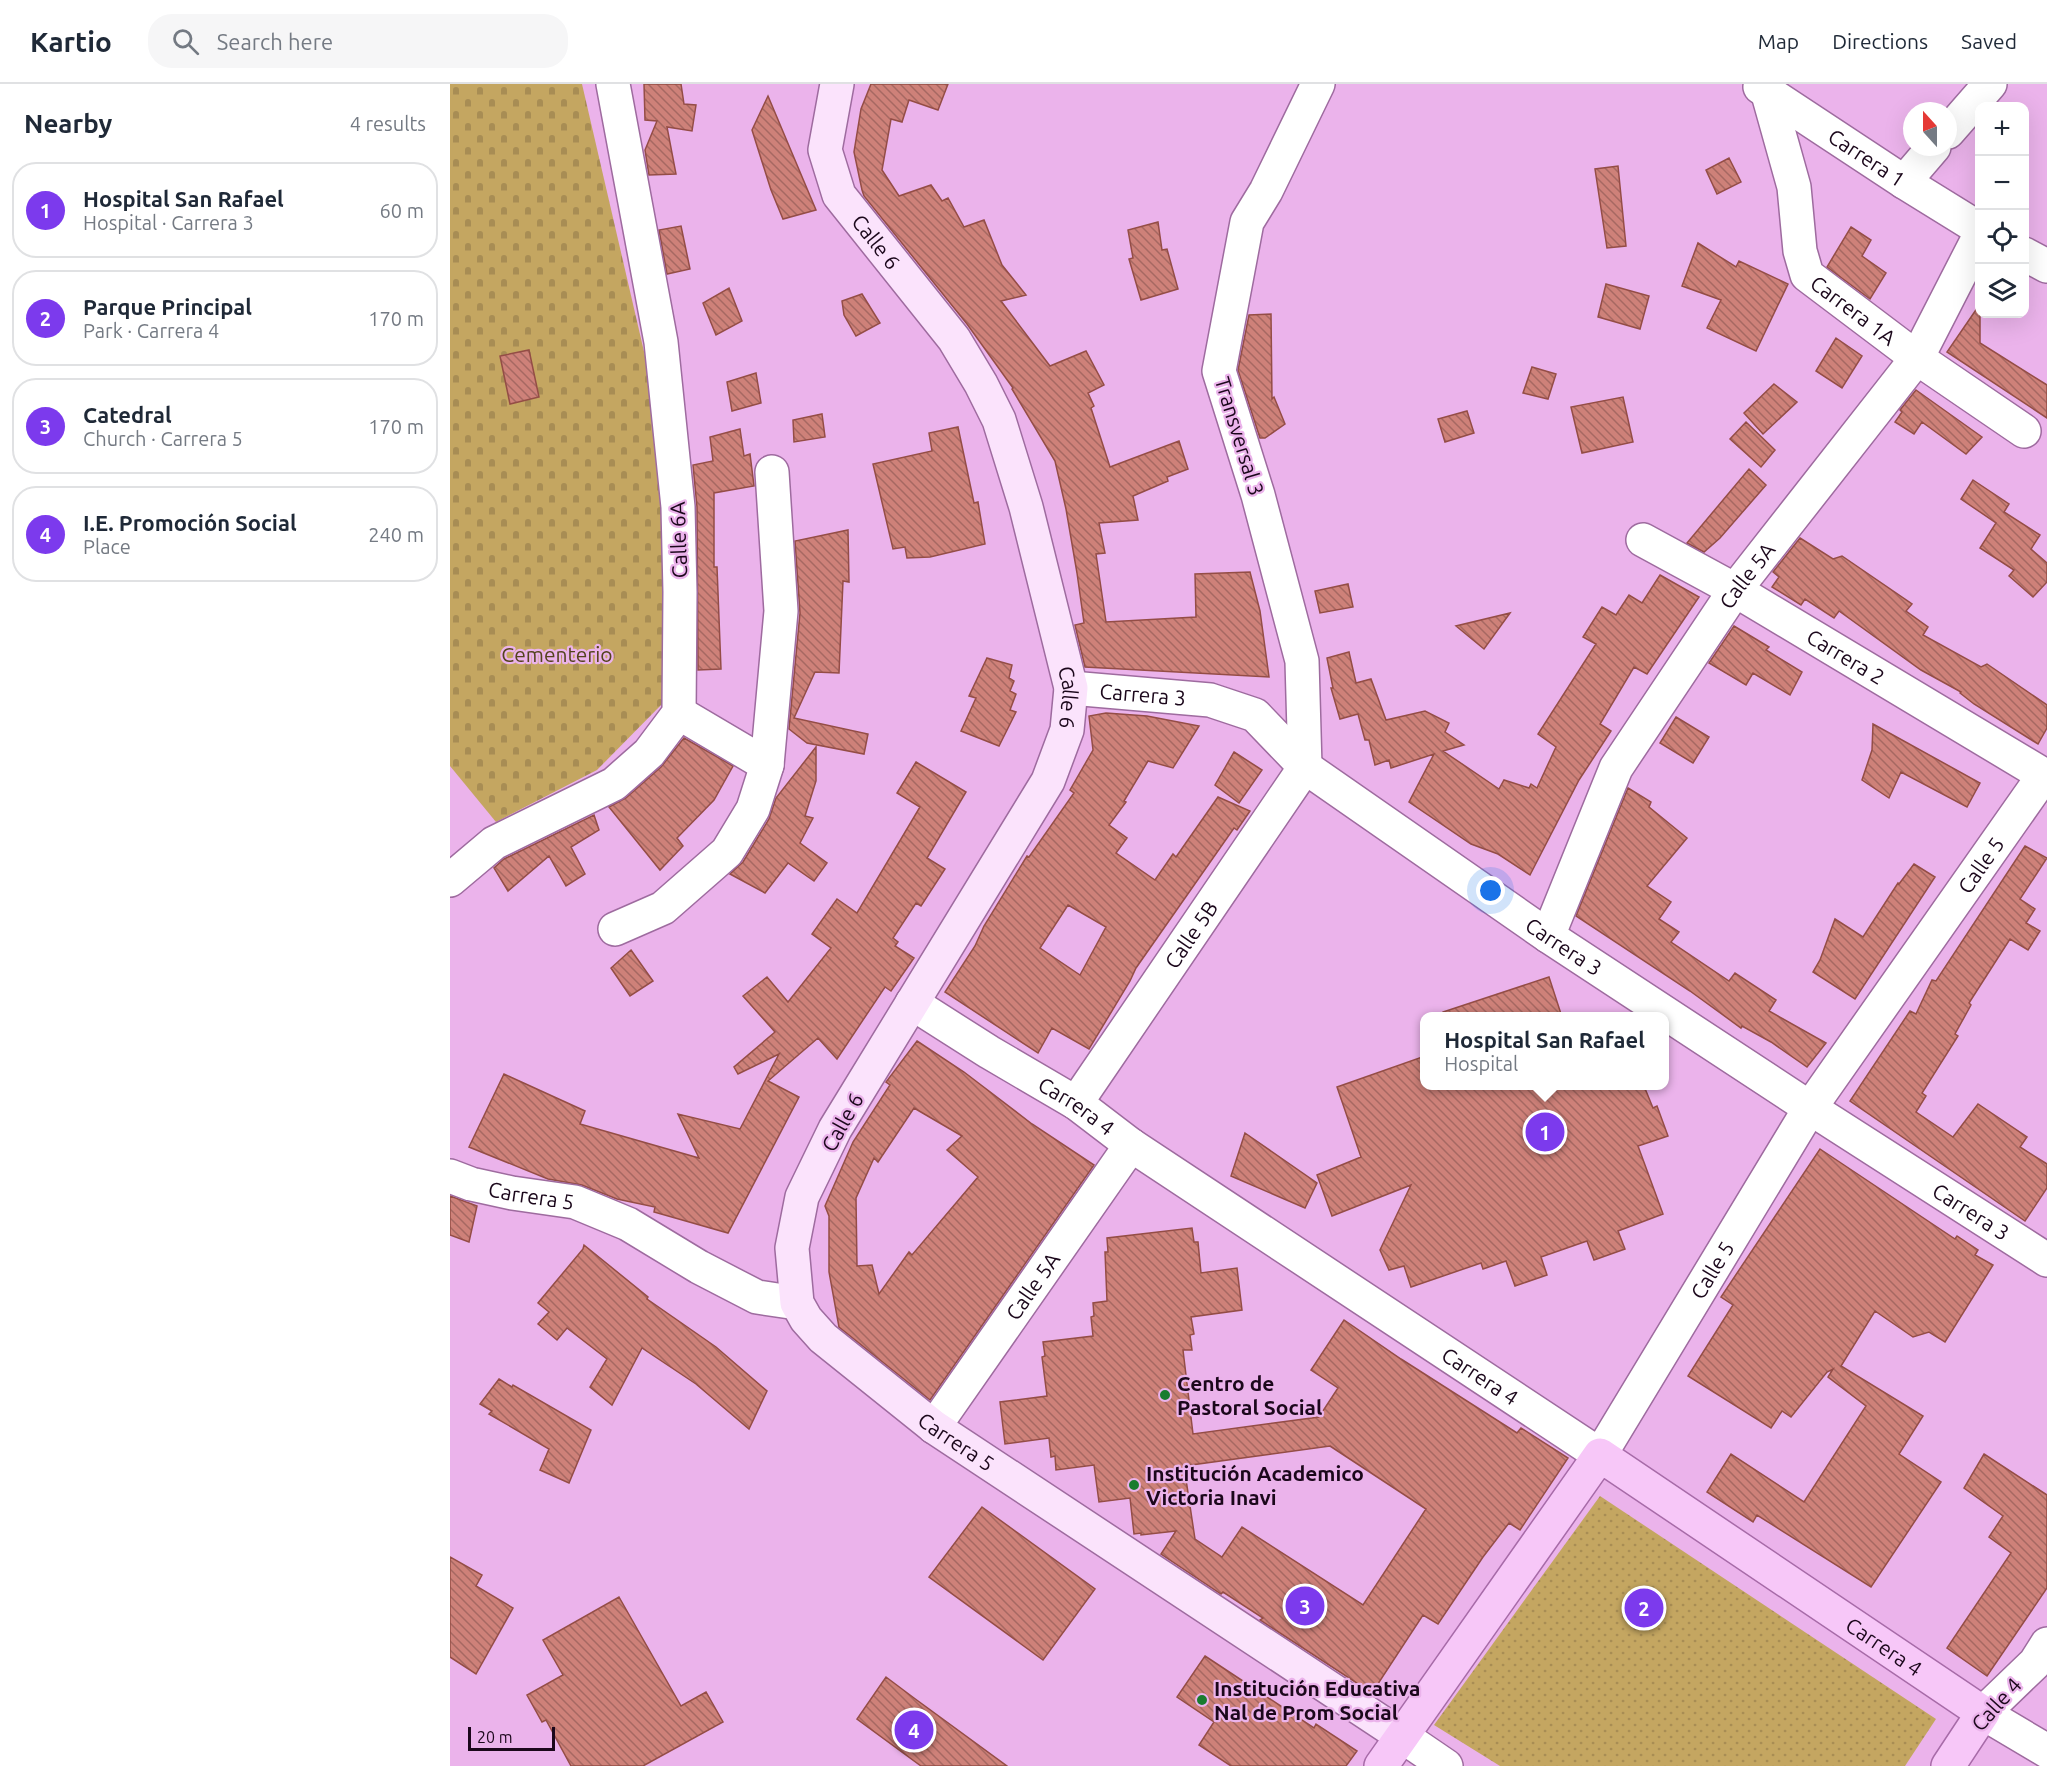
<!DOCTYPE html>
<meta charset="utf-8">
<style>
body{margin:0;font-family:Ubuntu,sans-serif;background:#f6f6f7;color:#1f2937}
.controls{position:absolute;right:18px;top:18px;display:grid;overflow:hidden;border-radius:12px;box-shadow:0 6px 24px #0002}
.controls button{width:54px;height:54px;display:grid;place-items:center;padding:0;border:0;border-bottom:2px solid #e0e1e3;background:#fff;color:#1f2937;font:30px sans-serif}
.compass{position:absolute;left:1453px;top:18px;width:54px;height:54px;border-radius:50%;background:#fff;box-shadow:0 6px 24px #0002;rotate:339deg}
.scale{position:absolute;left:18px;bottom:15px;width:87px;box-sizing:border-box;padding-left:6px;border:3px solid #1b071b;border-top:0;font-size:16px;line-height:21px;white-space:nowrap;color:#1b071b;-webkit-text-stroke:4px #ebb3eb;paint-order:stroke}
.you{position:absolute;left:1041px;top:807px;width:21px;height:21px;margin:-15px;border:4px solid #fff;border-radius:50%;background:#1a73e8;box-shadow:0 0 0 9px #1a73e833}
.badge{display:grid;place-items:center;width:39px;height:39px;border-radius:50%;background:#7c3aed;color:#fff;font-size:20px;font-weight:700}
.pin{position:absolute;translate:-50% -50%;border:3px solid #fff;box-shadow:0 2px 6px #0006}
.popup{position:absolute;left:970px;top:928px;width:249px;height:78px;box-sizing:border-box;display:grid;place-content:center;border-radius:12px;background:#fff;filter:drop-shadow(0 2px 4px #0005);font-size:20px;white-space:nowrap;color:#747a83}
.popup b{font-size:22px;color:#1f2937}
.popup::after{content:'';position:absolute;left:50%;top:100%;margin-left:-12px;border:12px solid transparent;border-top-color:#fff}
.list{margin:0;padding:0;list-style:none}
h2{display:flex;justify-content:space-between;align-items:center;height:78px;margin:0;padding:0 24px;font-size:26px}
h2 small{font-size:20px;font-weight:400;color:#747a83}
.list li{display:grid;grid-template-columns:39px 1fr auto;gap:18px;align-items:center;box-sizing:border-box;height:96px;margin:0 12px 12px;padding:0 12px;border:2px solid #e0e1e3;border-radius:24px}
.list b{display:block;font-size:22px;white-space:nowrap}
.list p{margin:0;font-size:20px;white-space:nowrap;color:#747a83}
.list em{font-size:20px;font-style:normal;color:#747a83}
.icon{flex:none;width:33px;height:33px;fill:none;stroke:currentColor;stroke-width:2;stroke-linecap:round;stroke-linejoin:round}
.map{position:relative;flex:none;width:1597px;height:1682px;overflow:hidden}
header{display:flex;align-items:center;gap:36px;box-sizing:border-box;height:84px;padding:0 30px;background:#fff;border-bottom:2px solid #e0e1e3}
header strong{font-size:28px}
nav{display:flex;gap:33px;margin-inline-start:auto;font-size:21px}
.search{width:420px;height:54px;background:#f6f6f7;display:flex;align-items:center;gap:15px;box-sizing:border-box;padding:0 21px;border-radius:24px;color:#747a83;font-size:22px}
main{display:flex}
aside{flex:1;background:#fff}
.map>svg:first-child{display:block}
</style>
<header>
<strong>Kartio</strong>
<div class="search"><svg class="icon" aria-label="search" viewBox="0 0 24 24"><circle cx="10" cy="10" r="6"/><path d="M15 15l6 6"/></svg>Search here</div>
<nav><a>Map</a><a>Directions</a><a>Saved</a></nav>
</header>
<main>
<aside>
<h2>Nearby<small>4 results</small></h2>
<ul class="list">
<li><span class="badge">1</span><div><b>Hospital San Rafael</b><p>Hospital · Carrera 3</p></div><em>60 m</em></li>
<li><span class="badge">2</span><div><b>Parque Principal</b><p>Park · Carrera 4</p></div><em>170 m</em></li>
<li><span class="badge">3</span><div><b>Catedral</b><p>Church · Carrera 5</p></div><em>170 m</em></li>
<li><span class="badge">4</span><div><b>I.E. Promoción Social</b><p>Place</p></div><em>240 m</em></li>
</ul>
</aside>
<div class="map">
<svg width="1597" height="1682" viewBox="0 0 1597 1682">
<defs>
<pattern id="cemetery-stones" width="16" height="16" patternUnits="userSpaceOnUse" patternTransform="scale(1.5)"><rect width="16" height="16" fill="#c4a661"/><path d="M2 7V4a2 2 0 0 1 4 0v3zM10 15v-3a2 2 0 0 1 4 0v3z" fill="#a88d54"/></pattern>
<pattern id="park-dots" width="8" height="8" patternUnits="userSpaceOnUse" patternTransform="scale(1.5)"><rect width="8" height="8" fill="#c4a661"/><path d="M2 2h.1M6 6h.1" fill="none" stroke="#a88d54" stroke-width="1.8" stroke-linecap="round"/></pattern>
<pattern id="building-back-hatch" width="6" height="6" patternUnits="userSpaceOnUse" patternTransform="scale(1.5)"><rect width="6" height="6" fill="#ce8179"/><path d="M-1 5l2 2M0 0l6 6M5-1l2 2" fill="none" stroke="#a66862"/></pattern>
</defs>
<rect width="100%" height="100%" fill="#ebb3eb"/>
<path fill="url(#cemetery-stones)" d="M 0,0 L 132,0 L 208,328 L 216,616 L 147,686 L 46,738 L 0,682 Z"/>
<path fill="url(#park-dots)" d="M 1150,1412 L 1486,1635 L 1455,1682 L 1050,1682 L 984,1641 Z"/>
<path fill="url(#building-back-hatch)" stroke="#944d46" stroke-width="1.5" fill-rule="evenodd" d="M 194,0 L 231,0 L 234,20 L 246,21 L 242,47 L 217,43 L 226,90 L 199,91 L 195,66 L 207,37 L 195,36 Z
M 421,0 L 498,0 L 488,26 L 459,16 L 452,38 L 441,35 L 432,86 L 449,112 L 481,101 L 492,117 L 498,114 L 514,143 L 534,136 L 552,181 L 576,211 L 551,217 L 600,282 L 636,267 L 654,301 L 638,309 L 644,322 L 641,324 L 660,383 L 729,357 L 738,385 L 717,393 L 718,397 L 683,412 L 688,436 L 649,439 L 655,469 L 646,470 L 656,538 L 746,533 L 745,490 L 800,488 L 810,527 L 819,593 L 635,583 L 625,541 L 634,539 L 627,489 L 616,425 L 605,377 L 562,305 L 563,304 L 517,240 L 414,112 L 412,106 L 404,68 L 411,25 Z
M 318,12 L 366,126 L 333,135 L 321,106 L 302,46 Z
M 1279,74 L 1291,98 L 1267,110 L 1256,86 Z
M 1168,82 L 1176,162 L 1157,164 L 1145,85 Z
M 708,138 L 712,166 L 717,165 L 728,205 L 691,216 L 679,175 L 683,174 L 678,146 Z
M 231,142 L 240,185 L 217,190 L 209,146 Z
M 1401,143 L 1421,156 L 1412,172 L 1436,189 L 1420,215 L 1377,183 Z
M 1248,159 L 1286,183 L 1289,177 L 1338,200 L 1306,267 L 1257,244 L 1271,216 L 1232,202 Z
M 1156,200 L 1199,212 L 1190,245 L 1148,233 Z
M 279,204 L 292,237 L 266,251 L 253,219 Z
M 412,210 L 430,239 L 406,252 L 394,231 L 392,217 Z
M 1530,220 L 1530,259 L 1597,301 L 1597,334 L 1497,268 Z
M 821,230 L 822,315 L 824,313 L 835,340 L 815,354 L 810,354 L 788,286 L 799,231 Z
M 1386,254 L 1412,272 L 1392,304 L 1366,287 Z
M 79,266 L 89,313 L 60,320 L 50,272 Z
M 1082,283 L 1106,290 L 1098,315 L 1073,309 Z
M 306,289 L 311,319 L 282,327 L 277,298 Z
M 1324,300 L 1347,318 L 1313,350 L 1294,329 Z
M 1466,306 L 1532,353 L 1516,370 L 1472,338 L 1464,350 L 1445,338 L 1452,328 L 1450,326 Z
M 1173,313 L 1183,358 L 1132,369 L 1121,323 Z
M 1017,327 L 1024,349 L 995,358 L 988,335 Z
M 372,330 L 375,353 L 344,358 L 343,336 Z
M 1296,338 L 1325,366 L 1311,383 L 1280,355 Z
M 508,343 L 524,419 L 528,418 L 535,460 L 480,473 L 457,474 L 455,463 L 443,465 L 423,380 L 482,367 L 479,349 Z
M 290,345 L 294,372 L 300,370 L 304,402 L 264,409 L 264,483 L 267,483 L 271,585 L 248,586 L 247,423 L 243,381 L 263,377 L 260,353 Z
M 1299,385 L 1316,401 L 1270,454 L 1254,468 L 1237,459 Z
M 1523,396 L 1559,420 L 1554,428 L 1590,451 L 1581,465 L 1597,479 L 1597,498 L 1583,513 L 1559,492 L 1564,486 L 1530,464 L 1546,439 L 1511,415 Z
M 398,446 L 399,498 L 393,497 L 389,589 L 365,588 L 344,634 L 418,650 L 414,670 L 357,659 L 339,645 L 350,529 L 345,457 Z
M 1350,454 L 1383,475 L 1392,472 L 1462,520 L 1456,527 L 1478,543 L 1473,551 L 1531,583 L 1537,580 L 1597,621 L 1597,644 L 1588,660 L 1524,620 L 1510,609 L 1511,608 L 1471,586 L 1389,527 L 1384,534 L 1355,515 L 1351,521 L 1322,503 L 1329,493 L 1323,488 Z
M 1210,491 L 1249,513 L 1197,590 L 1184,583 L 1150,640 L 1161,647 L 1129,696 L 1080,791 L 1048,770 L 1021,760 L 959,718 L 984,670 L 941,684 L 939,676 L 925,681 L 919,656 L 915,656 L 908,630 L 890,635 L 881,604 L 883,604 L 877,574 L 899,568 L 906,599 L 921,595 L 936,636 L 975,627 L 999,639 L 995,648 L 1014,661 L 993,667 L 1049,705 L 1054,696 L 1079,704 L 1081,700 L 1087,704 L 1106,663 L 1088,650 L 1146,560 L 1133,553 L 1152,523 L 1166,531 L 1179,511 L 1192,519 Z
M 898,500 L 903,523 L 870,529 L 865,507 Z
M 1060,529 L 1034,565 L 1006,542 Z
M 1284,542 L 1319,563 L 1316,566 L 1352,588 L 1340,611 L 1303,589 L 1296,601 L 1259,579 Z
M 537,574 L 562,581 L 559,594 L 564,597 L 560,607 L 566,610 L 560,626 L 566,628 L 549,662 L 511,647 L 526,614 L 519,612 Z
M 656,629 L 697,632 L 749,642 L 723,684 L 698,677 L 674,717 L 676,718 L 659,741 L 677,754 L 666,769 L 705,796 L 723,770 L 726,773 L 768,713 L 800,727 L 787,746 L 784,744 L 686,884 L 680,897 L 639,965 L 602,944 L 588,969 L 495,908 L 525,862 L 534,842 L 577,772 L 579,773 L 624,709 L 620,706 L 643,666 L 639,632 ZM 618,821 L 656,843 L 630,891 L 590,864 Z
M 1226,633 L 1259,653 L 1243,679 L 1210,659 Z
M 1423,640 L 1530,699 L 1517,723 L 1451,688 L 1439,714 L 1412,696 L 1422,666 Z
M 234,654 L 283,682 L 264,716 L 227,754 L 233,762 L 210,786 L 159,723 L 176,714 L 211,683 Z
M 366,663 L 366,697 L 355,732 L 363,734 L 350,759 L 377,779 L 364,797 L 338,779 L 315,809 L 280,790 L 293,778 L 319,735 L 326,714 Z
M 784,668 L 812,686 L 789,719 L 765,701 Z
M 466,678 L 516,708 L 477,774 L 495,785 L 471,822 L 466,819 L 443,854 L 448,858 L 445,862 L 464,874 L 441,907 L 435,903 L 387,975 L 368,954 L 318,997 L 349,1013 L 278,1149 L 204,1128 L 205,1123 L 167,1115 L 132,1101 L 98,1095 L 19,1063 L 54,990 L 135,1027 L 130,1040 L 249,1074 L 228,1030 L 290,1045 L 329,970 L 288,990 L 284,983 L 325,948 L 293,912 L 317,893 L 338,918 L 381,864 L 362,850 L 387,815 L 407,829 L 470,723 L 447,709 Z
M 1178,704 L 1201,718 L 1199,723 L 1237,754 L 1197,802 L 1221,818 L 1209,835 L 1229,848 L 1221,858 L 1279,897 L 1285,889 L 1326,916 L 1319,927 L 1376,959 L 1357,983 L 1321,958 L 1292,942 L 1291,944 L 1240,907 L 1126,832 Z
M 144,731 L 149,746 L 121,763 L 135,790 L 116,802 L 99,772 L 58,807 L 44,784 L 54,775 Z
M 1575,762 L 1597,774 L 1570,815 L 1585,825 L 1576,839 L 1590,847 L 1578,866 L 1560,855 L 1519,919 L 1521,921 L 1505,950 L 1508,952 L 1472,1009 L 1476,1012 L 1466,1028 L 1503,1053 L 1528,1020 L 1577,1053 L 1570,1063 L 1597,1080 L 1597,1104 L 1575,1137 L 1400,1017 L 1460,927 L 1466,930 L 1482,896 L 1486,897 Z
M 1464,780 L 1485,793 L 1405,915 L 1363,888 L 1370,876 L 1385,835 L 1413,853 L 1448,799 L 1449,800 Z
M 181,866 L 203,897 L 180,912 L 161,884 Z
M 1099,893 L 1112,933 L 994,933 L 993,928 Z
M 467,957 L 514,988 L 582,1040 L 644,1081 L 480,1316 L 389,1243 L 379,1188 L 379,1132 L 375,1122 L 403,1058 L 440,1001 L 436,998 ZM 464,1024 L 512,1052 L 497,1066 L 528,1093 L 462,1171 L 459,1168 L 429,1210 L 422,1181 L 407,1182 L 406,1114 L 424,1074 L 428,1078 Z
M 975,972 L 975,1002 L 1194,1002 L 1203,1024 L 1207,1022 L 1218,1052 L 1188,1062 L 1213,1130 L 1168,1147 L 1175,1165 L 1144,1176 L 1137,1157 L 1091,1173 L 1097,1191 L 1065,1202 L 1056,1177 L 1033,1185 L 1031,1179 L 961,1203 L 954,1182 L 939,1186 L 930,1166 L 961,1101 L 882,1132 L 867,1091 L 911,1073 L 887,1003 Z
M 795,1049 L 867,1099 L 855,1124 L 781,1092 Z
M 1370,1065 L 1505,1155 L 1507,1152 L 1528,1166 L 1525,1171 L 1543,1181 L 1495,1258 L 1479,1248 L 1463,1253 L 1425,1227 L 1391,1282 L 1473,1332 L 1449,1370 L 1491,1398 L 1421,1503 L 1307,1431 L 1303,1438 L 1257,1408 L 1281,1370 L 1354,1418 L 1416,1322 L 1378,1293 L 1383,1285 L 1377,1288 L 1341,1333 L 1332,1327 L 1321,1344 L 1238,1292 L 1283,1221 L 1271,1213 Z
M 0,1112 L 27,1122 L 19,1158 L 0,1151 Z
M 742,1144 L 744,1158 L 748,1158 L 751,1189 L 787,1184 L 792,1226 L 741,1233 L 744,1250 L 740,1251 L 742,1266 L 733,1266 L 743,1350 L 869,1333 L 888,1304 L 861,1286 L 894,1236 L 951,1275 L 1067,1349 L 1071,1344 L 1118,1374 L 1070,1446 L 1059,1439 L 1033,1473 L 988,1540 L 973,1531 L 922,1609 L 810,1536 L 813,1534 L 773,1508 L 771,1510 L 711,1470 L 726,1447 L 691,1451 L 691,1449 L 684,1450 L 680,1414 L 649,1418 L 644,1381 L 606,1386 L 605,1372 L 601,1373 L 599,1354 L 555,1360 L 550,1318 L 597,1312 L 592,1273 L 595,1272 L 593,1258 L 643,1252 L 641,1233 L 644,1232 L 643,1219 L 657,1217 L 655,1168 L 658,1168 L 657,1154 ZM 880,1362 L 976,1425 L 913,1521 L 792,1443 L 772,1473 L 745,1455 L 734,1382 Z
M 134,1161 L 198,1213 L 197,1215 L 266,1263 L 317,1307 L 299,1345 L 246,1300 L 192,1264 L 162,1321 L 140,1303 L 157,1275 L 117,1244 L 107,1256 L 88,1240 L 99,1228 L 88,1219 L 133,1165 Z
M 49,1295 L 62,1303 L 63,1301 L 141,1346 L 119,1399 L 90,1386 L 99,1365 L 39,1330 L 42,1327 L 30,1320 Z
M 1534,1370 L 1597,1411 L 1597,1504 L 1537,1592 L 1497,1564 L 1561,1469 L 1539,1453 L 1553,1432 L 1514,1404 Z
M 532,1423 L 645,1505 L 593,1576 L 479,1493 Z
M 0,1473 L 32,1491 L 26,1502 L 63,1524 L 26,1590 L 0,1573 Z
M 169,1513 L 231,1622 L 256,1608 L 273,1638 L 193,1682 L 121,1682 L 96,1636 L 92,1638 L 77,1611 L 113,1591 L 93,1556 Z
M 755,1572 L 864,1644 L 866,1640 L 907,1667 L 896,1682 L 781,1682 L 749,1661 L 764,1638 L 727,1613 Z
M 436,1593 L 464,1614 L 557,1682 L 471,1682 L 407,1635 Z"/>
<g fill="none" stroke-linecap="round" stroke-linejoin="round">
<defs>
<g id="street">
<path id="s1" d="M 1310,3 L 1454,98 L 1530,145"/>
<path id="s2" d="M 1318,10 L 1344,103 L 1350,167 L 1357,191 L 1467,274 L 1574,347"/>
<path d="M 1498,48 L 1540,0"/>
<path d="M 1454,98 L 1484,63"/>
<path d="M 1574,170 L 1597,182"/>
<path id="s3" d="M 1193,456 L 1285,506 L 1597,693"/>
<path id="s4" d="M 621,604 L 760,616 L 805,631 L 855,683 L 1098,852 L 1360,1024 L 1597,1176"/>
<path d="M 229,629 L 317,681"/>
<path d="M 0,796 L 44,759 L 164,700 L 199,669 L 229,629 L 230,508 L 228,423 L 211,258 L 163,0"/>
<path d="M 165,845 L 213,824 L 277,768 L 303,725 L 317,681 L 331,527 L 322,388"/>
<path id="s5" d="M 1098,852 L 1166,684 L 1285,506 L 1467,274 L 1530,151"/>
<path id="s6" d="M 462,919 L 539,968 L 626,1019 L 681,1061 L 1150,1371 L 1360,1024 L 1594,691"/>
<path id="s7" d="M 626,1019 L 855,683 L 852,577 L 808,411 L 769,287 L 797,138 L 816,107 L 868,0"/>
<path id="s8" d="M 0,1092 L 21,1100 L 62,1109 L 125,1118 L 178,1140 L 249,1183 L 307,1213 L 347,1219"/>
<path id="s9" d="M 484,1343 L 681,1061"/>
<path d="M 1597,1560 L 1585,1579 L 1533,1629 L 1597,1667"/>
<path d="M 952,1652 L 996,1682"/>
</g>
<g id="secondary">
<path id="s10" d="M 387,0 L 375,66 L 389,111 L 504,255 L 531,300 L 549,336 L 576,423 L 621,604 L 617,646 L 598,697 L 385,1045 L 352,1113 L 342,1164 L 347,1219 L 356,1235 L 373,1254 L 484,1343 L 952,1652"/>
</g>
<g id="primary">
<path id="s11" d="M 931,1682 L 1150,1371 L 1533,1629 L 1498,1682"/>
</g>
</defs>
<use href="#street" stroke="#9e6b9f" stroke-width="36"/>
<use href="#secondary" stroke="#9e6b9f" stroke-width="36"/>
<use href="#primary" stroke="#a76ba8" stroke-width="36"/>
<use href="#street" stroke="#fff" stroke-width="33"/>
<use href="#secondary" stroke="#fbe3fc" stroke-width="33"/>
<use href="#primary" stroke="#f7c7f8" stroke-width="33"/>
</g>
<g fill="#197c2e" stroke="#ebb3eb" stroke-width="2">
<circle cx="715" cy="1311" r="6"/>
<circle cx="684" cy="1401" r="6"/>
<circle cx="752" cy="1616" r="6"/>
</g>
<g text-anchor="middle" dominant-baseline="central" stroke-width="4.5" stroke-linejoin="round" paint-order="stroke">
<g font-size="21" fill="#1b071b" stroke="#ebb3eb">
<text stroke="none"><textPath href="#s1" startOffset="128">Carrera 1</textPath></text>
<text stroke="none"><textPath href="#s10" startOffset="174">Calle 6</textPath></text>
<text stroke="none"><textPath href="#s2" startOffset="244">Carrera 1A</textPath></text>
<text transform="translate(790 352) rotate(73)">Transversal 3</text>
<text transform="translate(228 456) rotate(-92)">Calle 6A</text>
<text stroke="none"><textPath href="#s5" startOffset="414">Calle 5A</textPath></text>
<text stroke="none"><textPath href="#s3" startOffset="234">Carrera 2</textPath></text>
<text stroke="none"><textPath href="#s4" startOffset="72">Carrera 3</textPath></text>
<text stroke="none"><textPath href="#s10" startOffset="678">Calle 6</textPath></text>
<text stroke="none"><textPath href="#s6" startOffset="1526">Calle 5</textPath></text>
<text stroke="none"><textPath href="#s7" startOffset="204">Calle 5B</textPath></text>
<text stroke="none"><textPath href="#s4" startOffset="574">Carrera 3</textPath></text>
<text stroke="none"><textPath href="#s6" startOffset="194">Carrera 4</textPath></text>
<text transform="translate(392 1038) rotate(-61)">Calle 6</text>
<text stroke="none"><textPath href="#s8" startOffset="84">Carrera 5</textPath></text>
<text stroke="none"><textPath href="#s4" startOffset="1060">Carrera 3</textPath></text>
<text stroke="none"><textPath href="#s6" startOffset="1040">Calle 5</textPath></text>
<text stroke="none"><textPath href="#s9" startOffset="172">Calle 5A</textPath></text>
<text stroke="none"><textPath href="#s6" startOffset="680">Carrera 4</textPath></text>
<text stroke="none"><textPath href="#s10" startOffset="1569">Carrera 5</textPath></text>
<text stroke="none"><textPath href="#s11" startOffset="723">Carrera 4</textPath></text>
<text transform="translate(1546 1620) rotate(-48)">Calle 4</text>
</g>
<g font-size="21" fill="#54431d" stroke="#ebb3eb">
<text x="107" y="570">Cementerio</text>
</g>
<g font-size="21" font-weight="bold" fill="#1b071b" stroke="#ebb3eb" text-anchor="start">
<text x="727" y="1299">Centro de<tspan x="727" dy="24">Pastoral Social</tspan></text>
<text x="696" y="1389">Institución Academico<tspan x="696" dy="24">Victoria Inavi</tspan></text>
<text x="764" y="1604">Institución Educativa<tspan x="764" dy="24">Nal de Prom Social</tspan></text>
</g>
</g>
</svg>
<div class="controls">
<button>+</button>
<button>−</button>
<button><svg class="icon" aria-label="locate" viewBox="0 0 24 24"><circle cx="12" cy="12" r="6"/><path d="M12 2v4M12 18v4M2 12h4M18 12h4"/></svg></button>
<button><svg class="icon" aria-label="layers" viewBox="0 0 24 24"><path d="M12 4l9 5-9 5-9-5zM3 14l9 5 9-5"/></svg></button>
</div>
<svg class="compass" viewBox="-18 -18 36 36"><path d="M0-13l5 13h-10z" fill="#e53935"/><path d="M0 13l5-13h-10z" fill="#747a83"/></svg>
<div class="scale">20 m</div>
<div class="you"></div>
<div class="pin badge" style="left:1095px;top:1048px">1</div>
<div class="popup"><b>Hospital San Rafael</b>Hospital</div>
<div class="pin badge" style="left:1194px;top:1524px">2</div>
<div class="pin badge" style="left:855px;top:1522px">3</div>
<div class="pin badge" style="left:464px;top:1646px">4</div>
</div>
</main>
